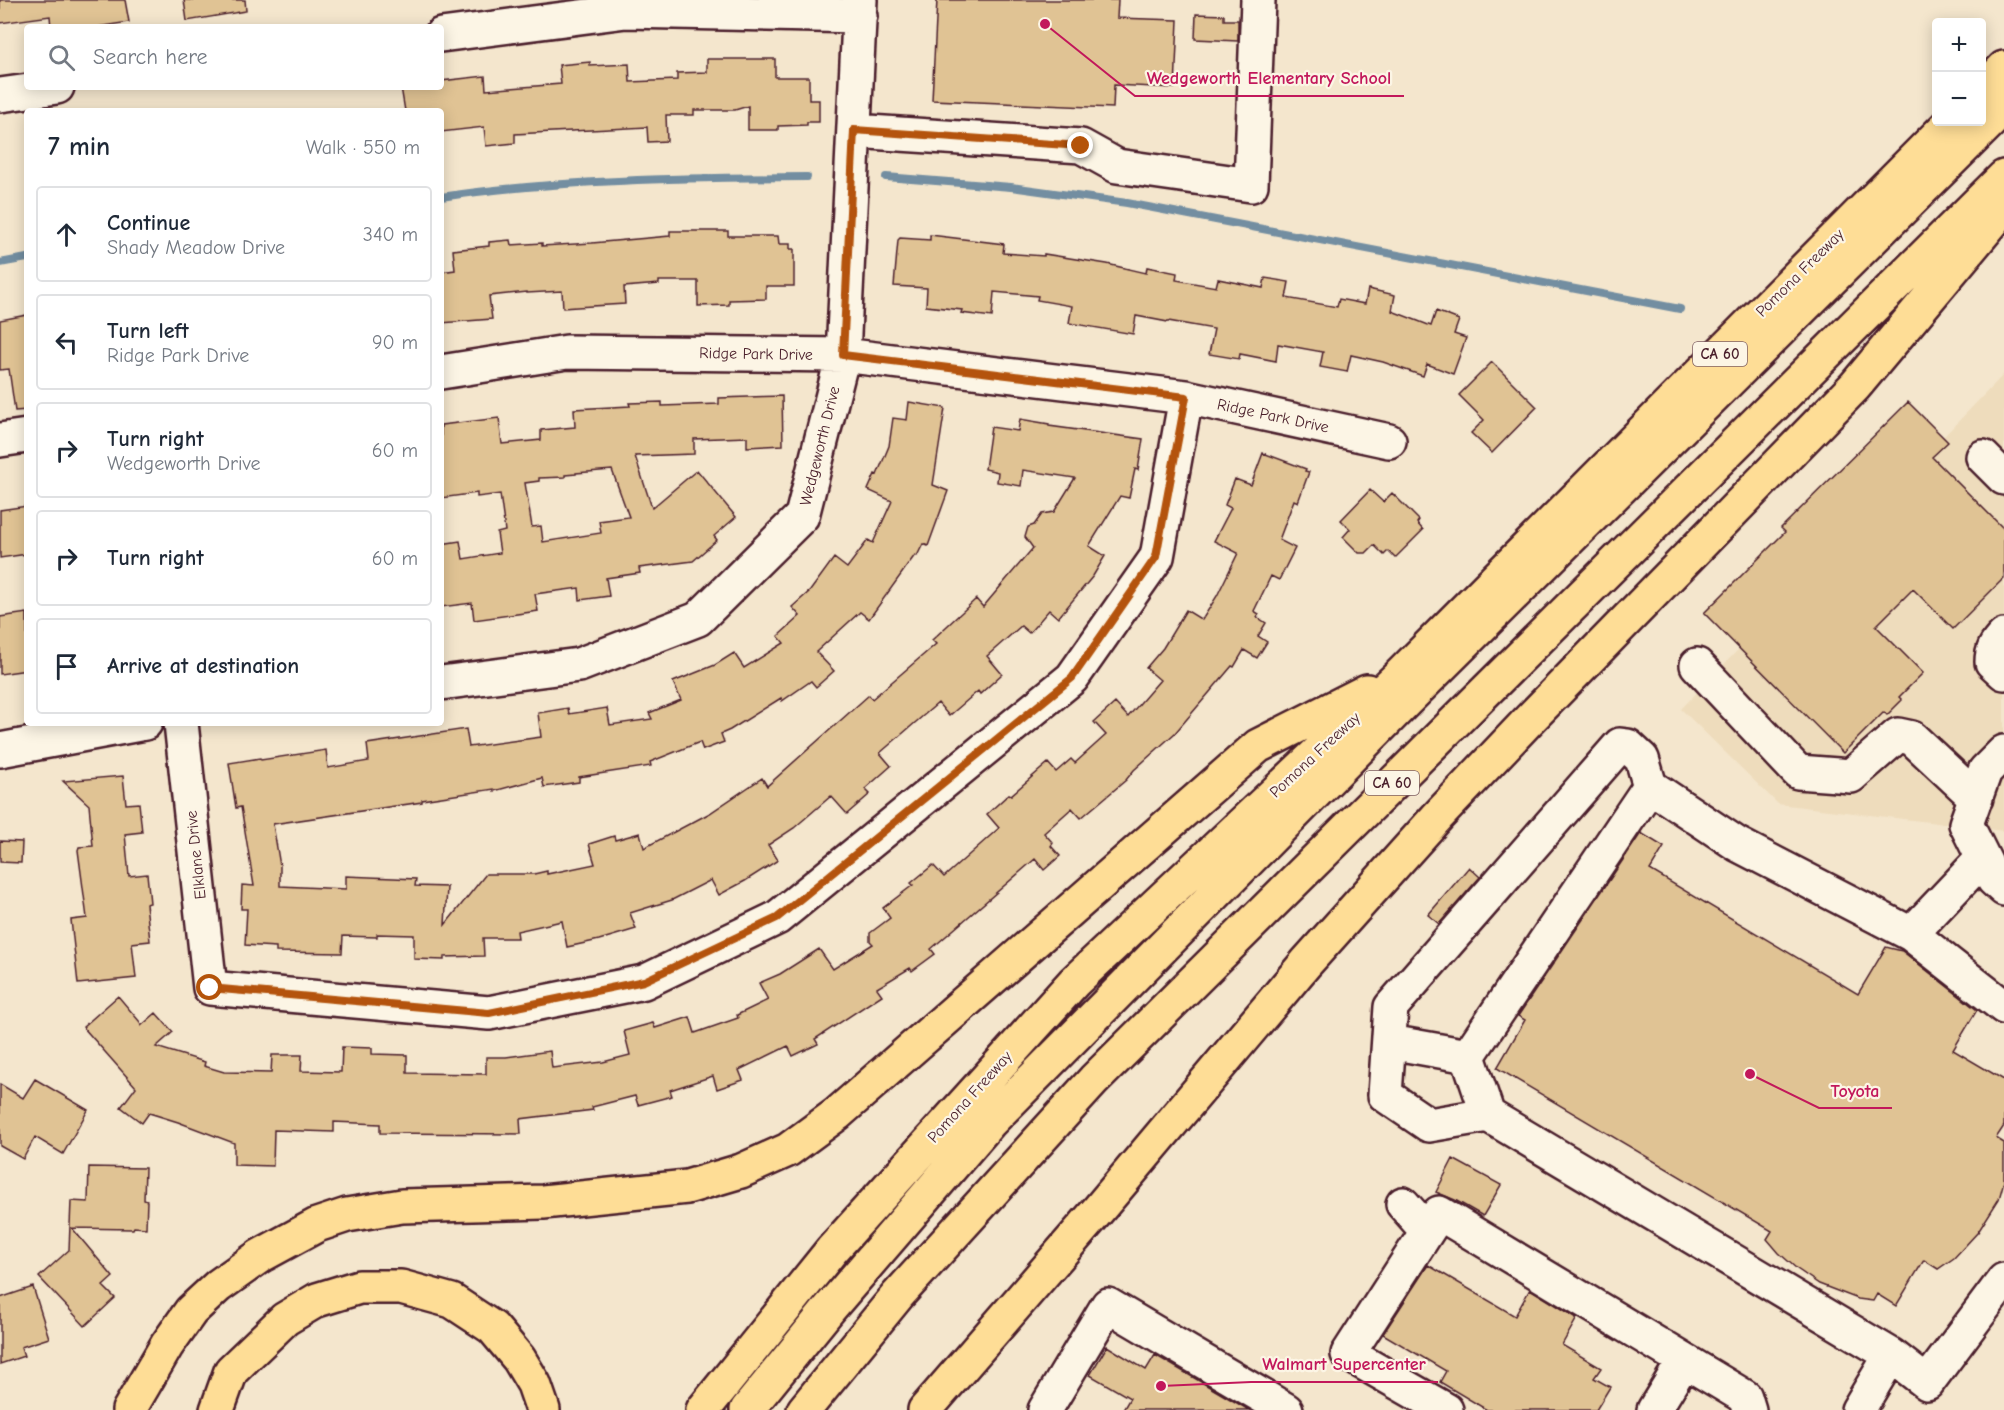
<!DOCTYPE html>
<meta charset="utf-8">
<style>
body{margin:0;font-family:"Comic Neue",sans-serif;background:#f2f2f3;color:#1f2937}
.controls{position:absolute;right:18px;top:18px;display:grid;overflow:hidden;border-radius:6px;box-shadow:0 3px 15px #0003}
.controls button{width:54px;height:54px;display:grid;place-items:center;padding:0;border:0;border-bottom:2px solid #e0e1e3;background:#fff;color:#1f2937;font:30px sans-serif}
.stop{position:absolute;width:18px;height:18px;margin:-14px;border:4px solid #b45309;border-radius:50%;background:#fff}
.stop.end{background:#b45309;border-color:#fff;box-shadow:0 2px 6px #0008}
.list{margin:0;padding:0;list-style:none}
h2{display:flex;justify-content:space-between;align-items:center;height:78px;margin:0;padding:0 24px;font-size:26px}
h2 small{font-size:20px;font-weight:400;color:#747a83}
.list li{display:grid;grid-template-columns:39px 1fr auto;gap:18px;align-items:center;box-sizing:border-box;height:96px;margin:0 12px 12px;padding:0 12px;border:2px solid #e0e1e3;border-radius:6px}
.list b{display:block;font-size:22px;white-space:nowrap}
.list p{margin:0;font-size:20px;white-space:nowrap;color:#747a83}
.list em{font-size:20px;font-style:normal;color:#747a83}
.icon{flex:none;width:33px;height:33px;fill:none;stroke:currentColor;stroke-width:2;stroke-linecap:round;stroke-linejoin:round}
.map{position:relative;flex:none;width:2004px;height:1410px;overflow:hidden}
.search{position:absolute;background:#fff;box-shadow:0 3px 15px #0003;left:24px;top:24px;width:420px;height:66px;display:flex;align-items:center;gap:15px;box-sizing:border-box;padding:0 21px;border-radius:6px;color:#747a83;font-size:22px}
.panel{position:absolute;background:#fff;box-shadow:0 3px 15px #0003;left:24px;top:108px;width:420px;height:618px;border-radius:6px}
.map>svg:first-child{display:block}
</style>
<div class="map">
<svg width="2004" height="1410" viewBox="0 0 2004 1410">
<rect width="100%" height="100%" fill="#f4e6cd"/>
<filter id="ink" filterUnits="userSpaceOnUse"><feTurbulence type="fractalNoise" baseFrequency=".0167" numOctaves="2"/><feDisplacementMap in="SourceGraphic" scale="12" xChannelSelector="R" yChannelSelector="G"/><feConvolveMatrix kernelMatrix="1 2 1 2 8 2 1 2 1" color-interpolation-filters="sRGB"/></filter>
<g filter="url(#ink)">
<path fill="#eedcbc" d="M 2004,374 L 2004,831 L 1778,804 L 1681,709 Z"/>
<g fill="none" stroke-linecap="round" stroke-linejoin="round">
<path stroke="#738ea1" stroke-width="8" d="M 886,177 L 1011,187 L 1127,203 L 1680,309
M 441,197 C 562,179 685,178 807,177
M 0,263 L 27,258"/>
</g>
<path fill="#e0c394" stroke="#4a1f2b" stroke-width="1.5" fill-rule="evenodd" d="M 0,0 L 125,0 L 129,22 L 97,27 L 51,27 L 50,16 L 0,23 Z
M 184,0 L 245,0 L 246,11 L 187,21 Z
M 937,0 L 1118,0 L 1117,18 L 1178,20 L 1175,88 L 1114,85 L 1113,108 L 932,100 Z
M 1196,14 L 1224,15 L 1224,20 L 1238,20 L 1238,41 L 1195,39 Z
M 707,59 L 775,59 L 775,77 L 809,77 L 809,100 L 819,100 L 819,122 L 807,122 L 807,125 L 778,126 L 778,130 L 748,130 L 748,106 L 735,110 L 694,110 L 694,115 L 666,115 L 667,141 L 648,142 L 647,127 L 515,134 L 515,143 L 486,146 L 484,127 L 441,132 L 441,111 L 405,111 L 401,87 L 441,87 L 441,81 L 485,76 L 486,90 L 561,84 L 559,65 L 590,62 L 590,66 L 629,64 L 630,82 L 677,80 L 677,73 L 707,72 Z
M 670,231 L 728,231 L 728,236 L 778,236 L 779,244 L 790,244 L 790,249 L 794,249 L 794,286 L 766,286 L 766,299 L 729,300 L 729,305 L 698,306 L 698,281 L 659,281 L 659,284 L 624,287 L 625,304 L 592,306 L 563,308 L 562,291 L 527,293 L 527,292 L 489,296 L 492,319 L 441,323 L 441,272 L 455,270 L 453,250 L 489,246 L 489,242 L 510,240 L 511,245 L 542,243 L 542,246 L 592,243 L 670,236 Z
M 930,235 L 1004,244 L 1003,253 L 1044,256 L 1044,254 L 1107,264 L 1146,273 L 1147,267 L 1177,273 L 1176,280 L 1216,287 L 1218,279 L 1263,288 L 1265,278 L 1289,282 L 1286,298 L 1337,307 L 1339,299 L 1365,304 L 1368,289 L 1395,295 L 1392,311 L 1431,326 L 1436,311 L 1459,320 L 1454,334 L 1466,338 L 1453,374 L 1427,364 L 1423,376 L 1383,362 L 1351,355 L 1347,372 L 1320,367 L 1323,352 L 1278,344 L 1276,361 L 1240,354 L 1239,359 L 1209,354 L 1214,329 L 1168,321 L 1168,322 L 1136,316 L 1133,334 L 1069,323 L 1072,306 L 1037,300 L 1038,296 L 994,292 L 992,317 L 961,313 L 962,310 L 926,306 L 927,288 L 894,286 L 898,240 L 900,238 L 930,240 Z
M 27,315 L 27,410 L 15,411 L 9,369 L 0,370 L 0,320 Z
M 1492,362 L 1537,407 L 1492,453 L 1471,433 L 1484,420 L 1459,395 Z
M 782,396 L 783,445 L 747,447 L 747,437 L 694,439 L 694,454 L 635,456 L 652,508 L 697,470 L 736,517 L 714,536 L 717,540 L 693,561 L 639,568 L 640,573 L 606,578 L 609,596 L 580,600 L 579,588 L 535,594 L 538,611 L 474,620 L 472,603 L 441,607 L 441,544 L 460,541 L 463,559 L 500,553 L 497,533 L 505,531 L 500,494 L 477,497 L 477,493 L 441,498 L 441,425 L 499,418 L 502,444 L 541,440 L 541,430 L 575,427 L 574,409 L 630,406 L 629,403 L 662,402 L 662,406 L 719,404 L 719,398 ZM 612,470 L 629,517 L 599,521 L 601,533 L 543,542 L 541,526 L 532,527 L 525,483 L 539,481 L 539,478 L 565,477 L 565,475 L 576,474 L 576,473 Z
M 909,402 L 945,408 L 933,485 L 948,491 L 928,546 L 923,544 L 917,556 L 915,555 L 869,619 L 860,612 L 816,652 L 834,671 L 816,687 L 811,681 L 782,701 L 781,698 L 730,730 L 721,734 L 724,742 L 703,750 L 700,742 L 650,762 L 651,766 L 579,777 L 579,782 L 544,787 L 542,778 L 494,791 L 494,789 L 422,800 L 422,802 L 273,824 L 280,866 L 280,886 L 346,889 L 346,876 L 416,879 L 415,886 L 447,887 L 445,925 L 486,874 L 534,874 L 547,871 L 547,874 L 595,864 L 589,844 L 614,836 L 615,840 L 640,833 L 644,848 L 710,813 L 762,778 L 767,786 L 869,695 L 872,699 L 936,644 L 932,640 L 976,599 L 983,607 L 1033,548 L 1025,537 L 1028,527 L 1034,525 L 1042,514 L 1054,512 L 1075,478 L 1023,470 L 1021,486 L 997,482 L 998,472 L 985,469 L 991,427 L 1018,431 L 1020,419 L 1049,424 L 1049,426 L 1143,439 L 1138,470 L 1135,469 L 1129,498 L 1120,496 L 1089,546 L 1105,556 L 1093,576 L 1058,618 L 1049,610 L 1029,633 L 1021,626 L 987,656 L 1002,674 L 980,694 L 978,691 L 949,716 L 938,703 L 880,753 L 891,766 L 865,789 L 870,794 L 847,814 L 831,796 L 794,828 L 768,845 L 778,860 L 745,881 L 719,895 L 711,880 L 672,900 L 630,913 L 636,929 L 599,940 L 567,947 L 562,921 L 517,931 L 518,938 L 483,938 L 484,956 L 444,957 L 444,960 L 414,959 L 414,935 L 377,934 L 377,937 L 343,936 L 342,953 L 276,952 L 276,947 L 245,945 L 247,909 L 241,909 L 242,885 L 254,886 L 241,807 L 236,808 L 229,763 L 260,758 L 261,760 L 326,750 L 328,768 L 369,761 L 367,744 L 466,729 L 469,747 L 541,737 L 538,713 L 568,708 L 569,714 L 607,708 L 610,725 L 652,719 L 649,713 L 681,700 L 673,682 L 715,665 L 734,653 L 744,668 L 784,643 L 778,636 L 800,616 L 792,607 L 810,591 L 834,558 L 847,568 L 868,540 L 873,543 L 892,501 L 868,490 L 875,474 L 877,475 L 889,446 L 893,418 L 907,420 Z
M 1908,402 L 1948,442 L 1932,457 L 2004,529 L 2004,578 L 1953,629 L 1913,589 L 1876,626 L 1923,673 L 1899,697 L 1902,700 L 1887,715 L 1884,712 L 1843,753 L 1704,613 L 1785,532 L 1781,528 Z
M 1263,453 L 1306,469 L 1305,471 L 1309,472 L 1298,502 L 1294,500 L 1279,540 L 1295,548 L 1279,580 L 1271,576 L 1254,611 L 1259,614 L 1257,617 L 1266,623 L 1258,636 L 1267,642 L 1257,658 L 1244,650 L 1234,667 L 1232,666 L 1175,733 L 1134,770 L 1126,780 L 1081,818 L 1072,808 L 1044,833 L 1053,843 L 1051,846 L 1060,856 L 1044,870 L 1035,859 L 931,949 L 935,954 L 912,971 L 910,968 L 877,988 L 882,995 L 815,1039 L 818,1044 L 793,1056 L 788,1046 L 739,1070 L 743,1080 L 717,1089 L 713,1076 L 670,1090 L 672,1096 L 638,1105 L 635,1096 L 592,1107 L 593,1110 L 520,1119 L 521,1134 L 380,1133 L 380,1124 L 334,1122 L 334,1132 L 274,1130 L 273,1166 L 234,1165 L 234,1143 L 178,1122 L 149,1113 L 142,1123 L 121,1107 L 136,1087 L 83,1027 L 118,996 L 140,1022 L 141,1026 L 156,1013 L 173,1032 L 156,1047 L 205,1062 L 204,1066 L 224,1072 L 271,1073 L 272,1055 L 302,1055 L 301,1071 L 341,1072 L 342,1047 L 372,1048 L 372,1054 L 407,1055 L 407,1073 L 486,1074 L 486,1057 L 506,1057 L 550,1051 L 552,1068 L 603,1062 L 630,1055 L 624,1031 L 653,1023 L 655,1028 L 690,1017 L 695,1033 L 738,1018 L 737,1015 L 768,1000 L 759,983 L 780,974 L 819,949 L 833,969 L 873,944 L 870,941 L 870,933 L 890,918 L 883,908 L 913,885 L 911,883 L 933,865 L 944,877 L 999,828 L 987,814 L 1009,794 L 1011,795 L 1048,763 L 1056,772 L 1071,759 L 1075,763 L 1106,735 L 1094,722 L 1115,703 L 1128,717 L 1160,680 L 1146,668 L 1163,648 L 1186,610 L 1202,620 L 1217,596 L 1238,553 L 1214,541 L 1231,508 L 1225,505 L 1235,479 L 1251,485 Z
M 1370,490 L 1383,502 L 1392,493 L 1419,520 L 1417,523 L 1423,530 L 1395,558 L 1388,551 L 1384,555 L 1374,545 L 1366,553 L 1359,553 L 1343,537 L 1350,529 L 1341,520 Z
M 27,506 L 27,554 L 0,558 L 0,510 Z
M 27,613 L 27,670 L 0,674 L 0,617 Z
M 123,776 L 126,804 L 139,803 L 142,832 L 125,834 L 129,876 L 147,874 L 150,903 L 146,904 L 150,941 L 132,943 L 136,978 L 78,984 L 71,920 L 87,918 L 78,850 L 79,847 L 93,846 L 89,805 L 63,781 Z
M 1641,833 L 1664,847 L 1650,870 L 1858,994 L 1886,947 L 1902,951 L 1977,1010 L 1953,1050 L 2004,1080 L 2004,1126 L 1996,1138 L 2004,1143 L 2004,1181 L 1999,1199 L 1978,1232 L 1954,1258 L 1938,1269 L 1924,1260 L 1896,1306 L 1877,1294 L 1873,1301 L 1858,1299 L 1819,1284 L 1797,1269 L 1779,1253 L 1767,1239 L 1772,1231 L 1497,1068 L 1525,1020 L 1518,1016 L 1520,1013 Z
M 0,841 L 22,842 L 21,863 L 0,862 Z
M 1469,867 L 1480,877 L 1439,924 L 1428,915 Z
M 35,1079 L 88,1110 L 63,1154 L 35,1137 L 23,1159 L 0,1146 L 0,1084 L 23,1098 Z
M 1453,1159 L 1501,1185 L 1483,1216 L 1455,1200 L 1436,1192 Z
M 89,1167 L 145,1168 L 144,1200 L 147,1201 L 146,1228 L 134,1227 L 133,1229 L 72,1228 L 113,1277 L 103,1286 L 115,1298 L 85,1326 L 39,1277 L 69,1250 L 71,1201 L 88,1202 Z
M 1428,1265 L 1515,1316 L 1530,1289 L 1577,1318 L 1562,1345 L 1601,1368 L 1594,1378 L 1610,1387 L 1596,1410 L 1487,1410 L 1440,1382 L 1446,1371 L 1383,1334 Z
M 33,1287 L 49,1338 L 21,1347 L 24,1356 L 0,1364 L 0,1298 Z
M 1107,1346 L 1146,1370 L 1155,1355 L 1249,1410 L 1123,1410 L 1130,1398 L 1090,1375 Z"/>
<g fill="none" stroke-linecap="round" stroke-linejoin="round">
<defs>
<path id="minor" d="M 441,35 L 626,11 L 860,16
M 0,95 L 57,87
M 854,131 L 1081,146 L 1117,166 L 1251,185 L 1258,0
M 441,372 L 567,352 L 843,355 L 1186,397 L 1389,441
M 0,440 L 27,436
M 1983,457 L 2004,478
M 2004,636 C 1996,644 1992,650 1992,662 L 2004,673
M 1697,665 L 1798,772 L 1851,776 L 1898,735 L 1912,738 L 1976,798
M 441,683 L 579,665 L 698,619 L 802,516 L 843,355 L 860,0
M 181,723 L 210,988 L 489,1013 L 644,982 L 777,918 L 1072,678 L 1157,557 L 1186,397
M 0,750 L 145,723
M 2004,752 L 1985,771 L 1966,824 L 1994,880 L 2004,889
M 1983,858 L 1911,934 L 1737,844 L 1650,786 L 1468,1056 L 1488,1115 L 1891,1355 L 1927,1383 L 2004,1280
M 1911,934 L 2004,1007
M 1390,1042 L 1468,1056
M 1488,1115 L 1429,1125 L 1385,1095 L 1391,1007 L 1620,745 L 1628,746 L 1642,759 L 1650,786
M 1403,1204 L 1427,1231
M 1045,1410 L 1108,1305 L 1286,1410
M 1446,1410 L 1348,1354 L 1439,1213 L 1745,1397 L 1749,1410
M 1654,1410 L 1684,1361
M 1858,1410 L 1891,1355"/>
<path id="highway" d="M 1982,91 L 2004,68
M 129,1410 L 167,1345 L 191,1311 L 218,1286 L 260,1256 L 317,1225 L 347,1215 L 402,1206 L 543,1202 L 687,1187 L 741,1171 L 788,1150 L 837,1114 L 1258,746 L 1367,691
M 217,1410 L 231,1371 L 285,1319 L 317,1300 L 359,1287 L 401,1287 L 452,1301 L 493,1328 L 519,1359 L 534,1384 L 543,1410
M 703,1410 L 832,1250 L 1074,982 L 1399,676 L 1951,122
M 747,1410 L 829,1309 L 989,1123 L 1406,701 L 2004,108
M 804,1410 L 898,1295 L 1094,1080 L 2004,177
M 925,1410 L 1099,1209 L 1306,963 L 1438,816 L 1528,721 L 1855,386 L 2004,208"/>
</defs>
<use href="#minor" stroke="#4a1f2b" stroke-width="38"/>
<use href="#highway" stroke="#4a1f2b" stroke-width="38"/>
<use href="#minor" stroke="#fcf5e5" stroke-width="33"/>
<use href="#highway" stroke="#fedd96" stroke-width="33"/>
</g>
</g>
<g fill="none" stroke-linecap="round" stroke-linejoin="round" filter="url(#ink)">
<path stroke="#b45309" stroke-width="8" d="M 210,988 L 489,1013 L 644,981 L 777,918 L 1072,678 L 1156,557 L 1186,397 L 843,355 L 854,130 L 1081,146"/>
</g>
<g text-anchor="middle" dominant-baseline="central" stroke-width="4.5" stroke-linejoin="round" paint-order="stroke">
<g fill="#fcf5e5" stroke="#7f5f63" stroke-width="1.5">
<rect x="1693" y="342" width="54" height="24" rx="4.5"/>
<rect x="1365" y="771" width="54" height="24" rx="4.5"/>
</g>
<g font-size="15" font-weight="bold" fill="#4a1f2b">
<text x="1720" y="354">CA 60</text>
<text x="1392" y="783">CA 60</text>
</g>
<g font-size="16" fill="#4a1f2b" stroke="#fcf5e5">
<text transform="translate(1800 273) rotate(-45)">Pomona Freeway</text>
<text transform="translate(756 354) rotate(1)">Ridge Park Drive</text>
<text transform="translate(1273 416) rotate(12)">Ridge Park Drive</text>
<text transform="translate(820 446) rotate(-76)">Wedgeworth Drive</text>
<text transform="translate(1315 755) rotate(-43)">Pomona Freeway</text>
<text transform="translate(196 855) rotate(-96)">Elklane Drive</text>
<text transform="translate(970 1097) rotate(-48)">Pomona Freeway</text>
</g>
</g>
<path fill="none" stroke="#c2185b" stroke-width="2" d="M1045 24L1135 96H1404M1750 1074L1819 1108H1892M1161 1386L1251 1382H1438"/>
<g fill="#c2185b" stroke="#fcf5e5" stroke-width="2">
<circle cx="1045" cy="24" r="6"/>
<circle cx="1750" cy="1074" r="6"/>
<circle cx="1161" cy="1386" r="6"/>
</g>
<g font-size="18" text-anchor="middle" font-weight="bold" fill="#c2185b" stroke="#fcf5e5" stroke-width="4.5" stroke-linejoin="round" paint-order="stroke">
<text x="1269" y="84">Wedgeworth Elementary School</text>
<text x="1855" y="1097">Toyota</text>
<text x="1344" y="1370">Walmart Supercenter</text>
</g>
</svg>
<div class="controls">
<button>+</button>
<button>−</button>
</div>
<div class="stop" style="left:210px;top:988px"></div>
<div class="stop end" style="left:1081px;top:146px"></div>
<div class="search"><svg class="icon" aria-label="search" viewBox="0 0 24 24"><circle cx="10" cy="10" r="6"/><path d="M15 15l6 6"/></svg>Search here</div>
<section class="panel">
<h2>7 min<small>Walk · 550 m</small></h2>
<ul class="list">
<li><svg class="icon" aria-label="ahead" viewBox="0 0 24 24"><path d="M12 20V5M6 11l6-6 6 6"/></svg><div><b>Continue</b><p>Shady Meadow Drive</p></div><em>340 m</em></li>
<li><svg class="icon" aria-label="left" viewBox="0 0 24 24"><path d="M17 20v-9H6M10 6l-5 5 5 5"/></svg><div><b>Turn left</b><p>Ridge Park Drive</p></div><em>90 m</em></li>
<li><svg class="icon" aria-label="right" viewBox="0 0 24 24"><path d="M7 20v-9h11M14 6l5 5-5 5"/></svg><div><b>Turn right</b><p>Wedgeworth Drive</p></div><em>60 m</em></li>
<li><svg class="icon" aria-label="right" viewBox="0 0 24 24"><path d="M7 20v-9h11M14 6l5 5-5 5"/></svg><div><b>Turn right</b></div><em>60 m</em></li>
<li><svg class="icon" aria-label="arrive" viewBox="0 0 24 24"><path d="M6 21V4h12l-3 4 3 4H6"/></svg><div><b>Arrive at destination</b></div></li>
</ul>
</section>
</div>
